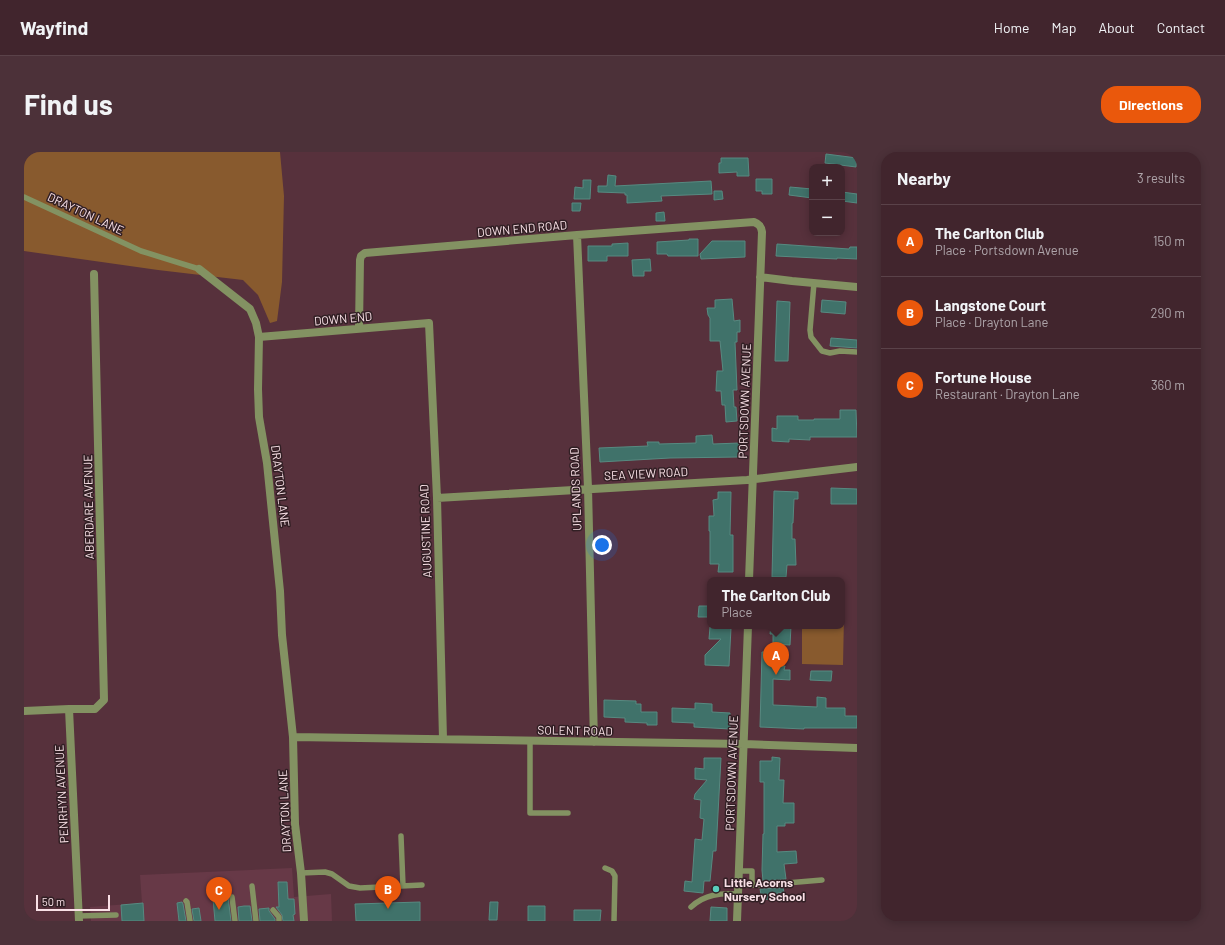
<!DOCTYPE html>
<meta charset="utf-8">
<style>
body{margin:0;font-family:Barlow,sans-serif;background:#4c3139;color:#f1f3f6}
.controls{position:absolute;right:12px;top:12px;display:grid;overflow:hidden;border-radius:8px;box-shadow:0 2px 10px #0003}
.controls button{width:36px;height:36px;display:grid;place-items:center;padding:0;border:0;border-bottom:1px solid #5a4249;background:#41252d;color:#f1f3f6;font:20px sans-serif}
.scale{position:absolute;left:12px;bottom:10px;width:74px;box-sizing:border-box;padding-left:4px;border:2px solid #f9e0e6;border-top:0;font-size:11px;line-height:14px;white-space:nowrap;color:#f9e0e6;-webkit-text-stroke:3px #311f24;paint-order:stroke}
.you{position:absolute;left:578px;top:393px;width:14px;height:14px;margin:-10px;border:3px solid #fff;border-radius:50%;background:#1a73e8;box-shadow:0 0 0 6px #1a73e833}
.badge{display:grid;place-items:center;width:26px;height:26px;border-radius:50%;background:#ea580c;color:#fff;font-size:13px;font-weight:700}
.pin{position:absolute;translate:-50% -33px;filter:drop-shadow(0 1px 2px #0008)}
.pin::after{content:'';position:absolute;top:21px;width:14px;height:12px;background:inherit;clip-path:polygon(0 0,100% 0,50% 100%)}
.popup{position:absolute;left:683px;top:425px;width:138px;height:52px;box-sizing:border-box;display:grid;place-content:center;border-radius:8px;background:#41252d;filter:drop-shadow(0 1px 3px #0005);font-size:13px;white-space:nowrap;color:#aea5aa}
.popup b{font-size:15px;color:#f1f3f6}
.popup::after{content:'';position:absolute;left:50%;top:100%;margin-left:-8px;border:8px solid transparent;border-top-color:#41252d}
.list{margin:0;padding:0;list-style:none}
h2{display:flex;justify-content:space-between;align-items:center;height:52px;margin:0;padding:0 16px;font-size:17px}
h2 small{font-size:13px;font-weight:400;color:#aea5aa}
.list li{display:grid;grid-template-columns:26px 1fr auto;gap:12px;align-items:center;box-sizing:border-box;height:72px;padding:0 16px;border-top:1px solid #5a4249}
.list b{display:block;font-size:15px;white-space:nowrap}
.list p{margin:0;font-size:13px;white-space:nowrap;color:#aea5aa}
.list em{font-size:13px;font-style:normal;color:#aea5aa}
.map{position:relative;flex:none;width:833px;height:769px;overflow:hidden;border-radius:16px}
header{display:flex;align-items:center;gap:24px;box-sizing:border-box;height:56px;padding:0 20px;background:#41252d;border-bottom:1px solid #5a4249}
header strong{font-size:19px}
nav{display:flex;gap:22px;margin-inline-start:auto;font-size:14px}
.intro{display:flex;align-items:center;justify-content:space-between;box-sizing:border-box;height:96px;padding:0 24px}
h1{margin:0;font-size:28px}
.button{padding:10px 18px;border-radius:16px;background:#ea580c;color:#fff;font-size:14px;font-weight:700}
main{display:flex;gap:24px;padding:0 24px}
aside{flex:1;background:#41252d;border-radius:16px;box-shadow:0 2px 10px #0003}
.map>svg:first-child{display:block}
</style>
<header>
<strong>Wayfind</strong>
<nav><a>Home</a><a>Map</a><a>About</a><a>Contact</a></nav>
</header>
<div class="intro"><h1>Find us</h1><a class="button">Directions</a></div>
<main>
<div class="map">
<svg width="833" height="769" viewBox="0 0 833 769">
<rect width="100%" height="100%" fill="#57313c"/>
<path fill="#673947" d="M 268,716 L 270,745 L 307,742 L 308,769 L 67,769 L 66,755 L 118,751 L 116,723 Z"/>
<path fill="#885a2e" d="M 0,0 L 256,0 L 260,44 L 258,130 L 253,169 L 246,171 L 234,143 L 219,128 L 134,118 L 0,99 Z
M 818,464 L 820,464 L 819,513 L 778,512 L 778,474 L 818,474 Z"/>
<path fill="#40726a" stroke="#578a81" d="M 802,2 L 833,6 L 832,15 L 801,11 Z
M 697,6 L 724,6 L 725,24 L 713,24 L 713,20 L 695,21 L 695,11 L 697,11 Z
M 584,23 L 592,24 L 591,34 L 687,29 L 688,42 L 637,44 L 638,49 L 603,51 L 603,43 L 601,43 L 601,41 L 574,40 L 574,34 L 583,34 Z
M 732,27 L 748,27 L 748,42 L 738,42 L 738,39 L 732,39 Z
M 559,28 L 567,28 L 566,47 L 550,47 L 551,35 L 559,36 Z
M 766,35 L 788,37 L 788,46 L 765,43 Z
M 690,39 L 698,39 L 699,47 L 690,48 Z
M 818,40 L 833,42 L 833,51 L 818,49 Z
M 548,51 L 557,51 L 556,59 L 548,59 Z
M 640,60 L 641,69 L 632,69 L 632,61 Z
M 665,87 L 674,87 L 674,104 L 644,104 L 643,102 L 633,102 L 633,90 L 665,88 Z
M 688,89 L 721,89 L 721,105 L 677,107 L 676,102 Z
M 604,91 L 604,104 L 583,104 L 583,109 L 564,109 L 564,94 L 588,94 L 588,92 Z
M 753,92 L 825,97 L 826,95 L 833,95 L 833,107 L 813,106 L 813,107 L 752,104 Z
M 626,107 L 627,119 L 620,119 L 620,124 L 609,124 L 608,108 Z
M 708,147 L 710,169 L 716,168 L 716,180 L 713,180 L 713,190 L 711,190 L 713,238 L 709,238 L 710,255 L 712,255 L 713,269 L 702,270 L 701,253 L 698,253 L 697,239 L 692,239 L 693,219 L 699,219 L 696,189 L 686,189 L 686,166 L 684,163 L 683,156 L 691,156 L 691,148 Z
M 798,148 L 822,150 L 821,162 L 797,160 Z
M 753,149 L 766,150 L 764,209 L 751,209 Z
M 807,186 L 833,188 L 833,196 L 806,194 Z
M 816,258 L 832,258 L 833,285 L 786,285 L 786,288 L 765,287 L 765,290 L 748,289 L 748,276 L 753,277 L 753,264 L 774,264 L 774,268 L 790,268 L 790,267 L 816,267 Z
M 688,283 L 689,292 L 715,291 L 715,305 L 646,306 L 576,310 L 575,296 L 624,294 L 623,290 L 635,290 L 635,292 L 672,291 L 672,284 Z
M 807,336 L 833,337 L 833,352 L 807,352 Z
M 750,339 L 774,340 L 774,347 L 770,347 L 769,371 L 768,371 L 768,387 L 771,387 L 772,413 L 763,413 L 762,425 L 748,425 Z
M 694,340 L 707,340 L 706,383 L 709,383 L 709,420 L 694,420 L 695,412 L 686,412 L 686,379 L 685,379 L 685,364 L 690,364 L 689,348 L 694,347 Z
M 675,454 L 686,454 L 686,465 L 674,465 Z
M 747,474 L 767,474 L 766,493 L 749,492 L 749,482 L 746,482 Z
M 686,475 L 707,476 L 705,514 L 681,513 L 681,503 L 697,487 L 685,487 Z
M 738,500 L 753,500 L 753,514 L 761,514 L 760,518 L 766,518 L 766,528 L 749,527 L 749,553 L 793,555 L 793,545 L 802,546 L 802,556 L 821,556 L 821,564 L 833,564 L 833,576 L 780,576 L 780,577 L 736,575 Z
M 787,519 L 808,519 L 807,529 L 786,528 Z
M 580,548 L 612,549 L 612,552 L 617,552 L 617,560 L 633,560 L 633,573 L 623,573 L 623,571 L 601,570 L 601,566 L 580,565 Z
M 671,551 L 688,552 L 688,560 L 706,561 L 706,577 L 670,575 L 670,571 L 648,570 L 648,556 L 671,557 Z
M 748,605 L 756,606 L 755,628 L 760,628 L 759,651 L 770,651 L 770,671 L 761,671 L 761,674 L 753,674 L 753,700 L 772,699 L 773,711 L 760,712 L 762,727 L 739,729 L 738,718 L 739,682 L 740,682 L 740,630 L 736,630 L 736,609 L 748,609 Z
M 680,606 L 697,606 L 692,699 L 689,699 L 686,729 L 680,729 L 679,741 L 660,739 L 661,729 L 668,730 L 671,687 L 678,688 L 680,667 L 676,666 L 677,648 L 670,647 L 671,642 L 683,628 L 671,627 L 671,616 L 680,617 Z
M 254,730 L 263,730 L 264,747 L 270,747 L 271,762 L 269,763 L 270,769 L 259,769 L 258,763 L 252,755 L 255,755 Z
M 759,736 L 760,740 L 753,741 L 754,746 L 738,748 L 736,737 Z
M 204,745 L 207,769 L 191,769 L 189,747 Z
M 158,750 L 159,752 L 162,769 L 155,769 L 153,751 Z
M 396,750 L 396,769 L 332,769 L 331,752 Z
M 466,750 L 474,750 L 473,768 L 465,768 Z
M 119,751 L 120,769 L 98,769 L 97,753 Z
M 220,754 L 226,754 L 228,769 L 215,769 L 214,755 Z
M 504,754 L 521,754 L 521,769 L 504,769 Z
M 687,755 L 703,756 L 703,769 L 686,769 Z
M 175,756 L 177,769 L 170,769 L 168,757 Z
M 245,756 L 245,759 L 251,767 L 251,769 L 236,769 L 235,757 Z
M 550,758 L 577,758 L 576,769 L 550,769 Z"/>
<g fill="none" stroke-linecap="round" stroke-linejoin="round">
<path stroke="#839262" stroke-width="5.5" d="M 0,45 L 117,99 L 175,117
M 790,131 L 786,178 L 787,185 L 798,199 L 806,201 L 816,199 L 833,200
M 506,590 L 506,661 L 544,661
M 377,684 L 379,734
M 581,716 L 588,719 L 591,724 L 590,769
M 715,719 L 728,719 L 728,732
M 277,721 L 301,720 L 308,722 L 325,734 L 336,736 L 398,733
M 715,733 L 739,733 L 798,728
M 228,734 L 232,769
M 208,745 L 211,769
M 162,749 L 163,750 L 166,769
M 667,755 C 681,742 697,741 714,742
M 249,758 L 255,765 L 255,769
M 54,764 L 92,763"/>
<path stroke="#839262" stroke-width="8" d="M 553,83 L 564,336 L 570,590
M 175,117 L 226,157 L 232,171 L 235,185 L 234,237 L 235,265 L 243,311 L 256,439 L 258,483 L 269,585 L 271,672 L 277,721 L 280,769
M 736,125 L 768,129 L 833,135
M 335,176 L 336,108 L 337,104 L 341,101 L 553,83 L 730,70 C 735,72 737,74 738,80 L 725,428
M 235,185 L 405,171 L 413,346 L 419,587
M 413,346 L 723,328 L 833,315
M 45,557 L 71,557 L 80,548 L 70,122
M 0,559 L 45,557 L 55,769
M 269,585 L 720,592 L 833,596
M 713,769 L 724,474"/>
</g>
<circle fill="#5acebc" stroke="#311f24" stroke-width="1.5" cx="692" cy="737" r="4"/>
<g text-anchor="middle" dominant-baseline="central" stroke-width="3" stroke-linejoin="round" paint-order="stroke">
<g font-size="12" fill="#f9e0e6" stroke="#311f24">
<text transform="translate(62 61) rotate(25)">DRAYTON LANE</text>
<text transform="translate(498 76) rotate(-5)">DOWN END ROAD</text>
<text transform="translate(319 166) rotate(-5)">DOWN END</text>
<text transform="translate(720 249) rotate(-88)">PORTSDOWN AVENUE</text>
<text transform="translate(622 321) rotate(-3)">SEA VIEW ROAD</text>
<text transform="translate(257 334) rotate(83)">DRAYTON LANE</text>
<text transform="translate(551 337) rotate(-92)">UPLANDS ROAD</text>
<text transform="translate(64 355) rotate(-91)">ABERDARE AVENUE</text>
<text transform="translate(401 379) rotate(-92)">AUGUSTINE ROAD</text>
<text transform="translate(551 578) rotate(1)">SOLENT ROAD</text>
<text transform="translate(707 621) rotate(-88)">PORTSDOWN AVENUE</text>
<text transform="translate(37 642) rotate(-93)">PENRHYN AVENUE</text>
<text transform="translate(260 659) rotate(-93)">DRAYTON LANE</text>
</g>
<g font-size="12" font-weight="bold" fill="#f9e0e6" stroke="#311f24" text-anchor="start">
<text x="700" y="730">Little Acorns<tspan x="700" dy="14">Nursery School</tspan></text>
</g>
</g>
</svg>
<div class="controls">
<button>+</button>
<button>−</button>
</div>
<div class="scale">50 m</div>
<div class="you"></div>
<div class="pin badge" style="left:752px;top:523px">A</div>
<div class="popup"><b>The Carlton Club</b>Place</div>
<div class="pin badge" style="left:364px;top:757px">B</div>
<div class="pin badge" style="left:195px;top:758px">C</div>
</div>
<aside>
<h2>Nearby<small>3 results</small></h2>
<ul class="list">
<li><span class="badge">A</span><div><b>The Carlton Club</b><p>Place · Portsdown Avenue</p></div><em>150 m</em></li>
<li><span class="badge">B</span><div><b>Langstone Court</b><p>Place · Drayton Lane</p></div><em>290 m</em></li>
<li><span class="badge">C</span><div><b>Fortune House</b><p>Restaurant · Drayton Lane</p></div><em>360 m</em></li>
</ul>
</aside>
</main>
